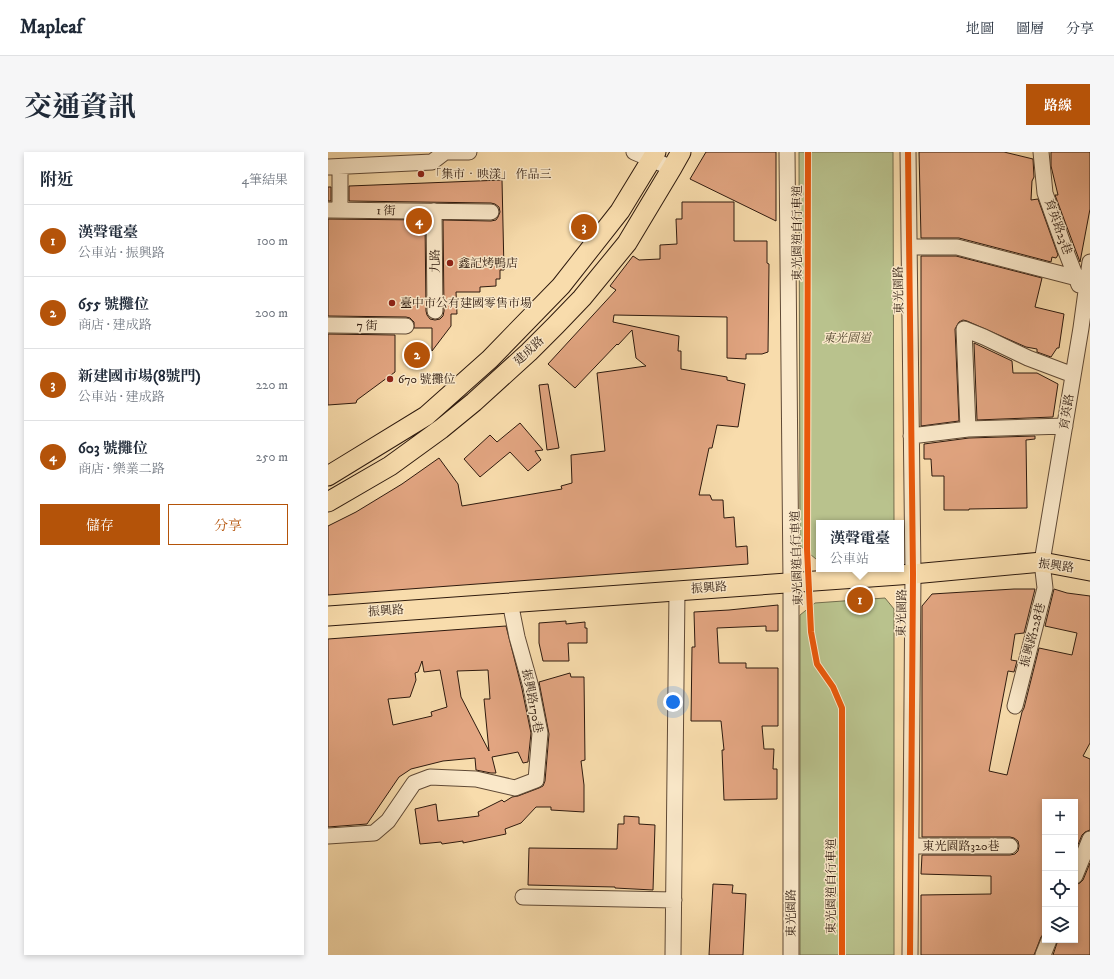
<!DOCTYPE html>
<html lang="zh-TW">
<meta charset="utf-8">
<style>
body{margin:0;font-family:"IM FELL DW Pica","Noto Serif TC",serif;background:#f6f6f7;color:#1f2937}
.controls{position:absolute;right:12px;bottom:12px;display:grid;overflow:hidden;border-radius:0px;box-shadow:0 2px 6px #0003}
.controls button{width:36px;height:36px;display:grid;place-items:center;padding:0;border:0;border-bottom:1px solid #e0e1e3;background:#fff;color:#1f2937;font:20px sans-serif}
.you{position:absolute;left:345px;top:550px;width:14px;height:14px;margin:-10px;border:3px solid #fff;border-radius:50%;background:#1a73e8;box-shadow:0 0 0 6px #1a73e833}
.badge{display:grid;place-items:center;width:26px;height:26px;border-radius:50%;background:#b45309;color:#fff;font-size:13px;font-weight:700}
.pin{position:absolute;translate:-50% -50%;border:2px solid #fff;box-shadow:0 1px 4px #0006}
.popup{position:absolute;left:488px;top:368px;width:88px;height:52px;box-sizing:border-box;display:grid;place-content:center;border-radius:0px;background:#fff;filter:drop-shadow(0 1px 3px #0005);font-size:13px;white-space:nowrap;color:#747a83}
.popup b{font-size:15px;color:#1f2937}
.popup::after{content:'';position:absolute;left:50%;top:100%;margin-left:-8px;border:8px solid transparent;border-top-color:#fff}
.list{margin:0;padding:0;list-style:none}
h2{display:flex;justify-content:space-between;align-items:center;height:52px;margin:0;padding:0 16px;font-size:17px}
h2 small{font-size:13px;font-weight:400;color:#747a83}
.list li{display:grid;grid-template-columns:26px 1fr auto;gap:12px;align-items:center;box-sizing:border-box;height:72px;padding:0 16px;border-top:1px solid #e0e1e3}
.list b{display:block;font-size:15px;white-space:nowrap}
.list p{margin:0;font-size:13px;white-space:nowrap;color:#747a83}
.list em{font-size:13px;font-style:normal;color:#747a83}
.actions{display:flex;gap:8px;padding:12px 16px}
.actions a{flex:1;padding:9px 0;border:1px solid #b45309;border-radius:0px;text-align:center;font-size:14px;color:#b45309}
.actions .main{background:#b45309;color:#fff}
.icon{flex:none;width:22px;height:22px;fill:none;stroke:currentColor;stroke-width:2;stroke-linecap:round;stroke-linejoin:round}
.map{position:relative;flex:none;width:762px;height:803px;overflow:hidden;border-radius:0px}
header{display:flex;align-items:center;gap:24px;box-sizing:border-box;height:56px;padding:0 20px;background:#fff;border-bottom:1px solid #e0e1e3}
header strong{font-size:19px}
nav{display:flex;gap:22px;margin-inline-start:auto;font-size:14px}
.intro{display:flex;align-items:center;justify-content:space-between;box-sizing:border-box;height:96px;padding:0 24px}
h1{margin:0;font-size:28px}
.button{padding:10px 18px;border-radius:0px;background:#b45309;color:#fff;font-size:14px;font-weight:700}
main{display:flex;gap:24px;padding:0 24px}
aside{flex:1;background:#fff;border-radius:0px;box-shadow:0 2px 6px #0003}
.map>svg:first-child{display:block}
</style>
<header>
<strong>Mapleaf</strong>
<nav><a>地圖</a><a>圖層</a><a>分享</a></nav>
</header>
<div class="intro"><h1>交通資訊</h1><a class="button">路線</a></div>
<main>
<aside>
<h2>附近<small>4筆結果</small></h2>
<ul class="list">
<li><span class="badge">1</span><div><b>漢聲電臺</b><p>公車站 · 振興路</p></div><em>100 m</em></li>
<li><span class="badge">2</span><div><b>655 號攤位</b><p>商店 · 建成路</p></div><em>200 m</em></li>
<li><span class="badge">3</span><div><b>新建國市場(8號門)</b><p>公車站 · 建成路</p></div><em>220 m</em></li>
<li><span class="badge">4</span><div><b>603 號攤位</b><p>商店 · 樂業二路</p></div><em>250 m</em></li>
</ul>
<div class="actions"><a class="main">儲存</a><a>分享</a></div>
</aside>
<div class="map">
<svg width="762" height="803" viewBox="0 0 762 803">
<rect width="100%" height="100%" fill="#f8dcac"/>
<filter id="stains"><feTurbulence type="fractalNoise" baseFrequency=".005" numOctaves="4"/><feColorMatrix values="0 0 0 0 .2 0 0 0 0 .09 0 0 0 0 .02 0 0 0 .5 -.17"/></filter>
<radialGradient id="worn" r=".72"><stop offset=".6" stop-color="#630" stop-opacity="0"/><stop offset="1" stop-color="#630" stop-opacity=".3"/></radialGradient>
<path fill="#b9c28d" stroke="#746e4e" d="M 471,0 L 565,0 L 566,371 L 491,371 L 491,407 L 488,407 L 472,394 Z
M 557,446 L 566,457 L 566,803 L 472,803 L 472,463 L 487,451 Z"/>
<path fill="#e2a581" stroke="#2e1a0e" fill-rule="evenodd" d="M 378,0 L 448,0 L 448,69 L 362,27 Z
M 591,0 L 676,0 L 705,7 L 706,25 L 704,29 L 703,48 L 710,47 L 730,103 L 728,106 L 724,105 L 723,110 L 631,86 L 593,86 Z
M 723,0 L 762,0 L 762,57 L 752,110 L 727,43 L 730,43 L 723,14 Z
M 174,28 L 176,118 L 172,118 L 172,127 L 168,127 L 168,134 L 152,135 L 152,140 L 128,140 L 129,162 L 123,162 L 123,174 L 104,199 L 104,176 L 86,176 L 86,170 L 82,166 L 78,165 L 0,164 L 0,67 L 97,68 L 98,159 L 99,163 L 102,167 L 107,168 L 112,167 L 115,164 L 116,159 L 115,68 L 163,69 L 168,68 L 170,65 L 172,60 L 171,55 L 167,52 L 163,51 L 21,49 L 21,34 Z
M 0,35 L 3,35 L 3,49 L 0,49 Z
M 354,50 L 406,50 L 406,89 L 439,89 L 439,111 L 441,112 L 440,200 L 434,202 L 418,202 L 418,207 L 399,206 L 399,165 L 286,163 L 285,170 L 351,184 L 350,199 L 353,199 L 353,217 L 399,225 L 399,228 L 417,232 L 410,275 L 389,273 L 384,296 L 381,296 L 371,343 L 382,343 L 384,348 L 395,348 L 396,366 L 406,365 L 408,395 L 419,394 L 420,412 L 0,443 L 0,374 L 28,360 L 74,332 L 111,306 L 130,332 L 134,354 L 234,337 L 233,334 L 244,331 L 243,303 L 277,299 L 269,221 L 318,214 L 308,206 L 304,178 L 290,193 L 289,192 L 247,236 L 220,212 L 288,138 L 282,134 L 305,104 L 311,108 L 332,107 L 332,93 L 349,92 L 348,67 L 354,67 Z
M 593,104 L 628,104 L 714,126 L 707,155 L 736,162 L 731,196 L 729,196 L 723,205 L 709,200 L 709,197 L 698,195 L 639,169 L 635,168 L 631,170 L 627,177 L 631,269 L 593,274 Z
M 0,182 L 67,183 L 67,220 L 29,248 L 28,251 L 0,253 Z
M 646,191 L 684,209 L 685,221 L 709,221 L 730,232 L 725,265 L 649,268 Z
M 220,232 L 231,296 L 219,298 L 211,233 Z
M 192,271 L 215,298 L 207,299 L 213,308 L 200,319 L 182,300 L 152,325 L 136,307 L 162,283 L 169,290 Z
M 707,284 L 707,287 L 698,288 L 699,356 L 641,357 L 641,358 L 616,358 L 616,324 L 604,324 L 603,307 L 596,307 L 596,292 L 641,286 Z
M 686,437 L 707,437 L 696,481 L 687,482 L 683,508 L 689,509 L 686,520 L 680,519 L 661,619 L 679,623 L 694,560 L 696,556 L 711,496 L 744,503 L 749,481 L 717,474 L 726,437 L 739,441 L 762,444 L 762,591 L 755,604 L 762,607 L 762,678 L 757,680 L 754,683 L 747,700 L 747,650 L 717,650 L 717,780 L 713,785 L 706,803 L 593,803 L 593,743 L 663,742 L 663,724 L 593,722 L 594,703 L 682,703 L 687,702 L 690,699 L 691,694 L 690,689 L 686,686 L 682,685 L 594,685 L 594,454 L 604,442 Z
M 450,453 L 450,479 L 438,479 L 438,474 L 389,476 L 391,511 L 418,511 L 418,516 L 450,516 L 450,574 L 434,574 L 436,597 L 446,597 L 445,617 L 449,617 L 449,647 L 396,648 L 394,598 L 396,598 L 393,569 L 363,569 L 364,495 L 367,495 L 366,460 L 401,458 Z
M 238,469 L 238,472 L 257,470 L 257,476 L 259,476 L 259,491 L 240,491 L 241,509 L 215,509 L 211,491 L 211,471 Z
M 178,474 L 194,537 L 203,581 L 200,610 L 195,611 L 190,600 L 164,605 L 168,621 L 163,621 L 148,618 L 147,606 L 115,609 L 83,617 L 71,625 L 39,672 L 0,675 L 0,487 ZM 94,509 L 96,520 L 112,518 L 119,555 L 103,560 L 104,564 L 65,573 L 60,547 L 82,545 L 88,528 L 87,521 L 90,520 ZM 160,518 L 162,547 L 156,547 L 161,599 L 133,545 L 129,519 Z
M 242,521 L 243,525 L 256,525 L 257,608 L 253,609 L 256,633 L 256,660 L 223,658 L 223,655 L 208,655 L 193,671 L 177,677 L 178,682 L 135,691 L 135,689 L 114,692 L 113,690 L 92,692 L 87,657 L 108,652 L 110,669 L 151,664 L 150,660 L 174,648 L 176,650 L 184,645 L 190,644 L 211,636 L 215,634 L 217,629 L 221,582 L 211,530 Z
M 296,664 L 311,665 L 311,672 L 327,673 L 325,738 L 287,736 L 287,735 L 200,733 L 201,696 L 289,697 L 290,672 L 296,672 Z
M 762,711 L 762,803 L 725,803 L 730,788 L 747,788 L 747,733 L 752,731 L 755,728 Z
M 385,732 L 405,733 L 404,741 L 418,742 L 415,803 L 381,803 Z"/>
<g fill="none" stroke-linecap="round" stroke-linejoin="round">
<defs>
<path id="minor" d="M 306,0 L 344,16
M 459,0 L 463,430 L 463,803
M 580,0 L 585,422 L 582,803
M 713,0 L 717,41 L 737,97 L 751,133
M 0,15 L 104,10 L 117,0 L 141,0
M 12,15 L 12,58
M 0,58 L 163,60
M 106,59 L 107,159
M 581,95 L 629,95 L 749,126
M 0,173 L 78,174
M 640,277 L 636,177 L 656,185 L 700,206 L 745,223
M 583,284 L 640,277 L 737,274
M 687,554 L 717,436 L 714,410 L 753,176 L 762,110
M 0,684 L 46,681 L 60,669 L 86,631 L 102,625 L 148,627 L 187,636 L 208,628 L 212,581 L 203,535 L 189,485 L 182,450
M 583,694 L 682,694
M 747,724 L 762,687
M 195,745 L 346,748
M 345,803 L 349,439
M 715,803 L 721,788"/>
<path id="major" d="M 0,324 L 98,264 L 162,207 L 233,134 L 292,59 L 328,0
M 0,350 L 62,314 L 113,277 L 146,250 L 201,200 L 228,173 L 254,146 L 299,91 L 344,16 L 353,0
M 0,464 L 585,422 L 714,410 L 762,419"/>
</defs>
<use href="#minor" stroke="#604a36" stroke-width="17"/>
<use href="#major" stroke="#2e1a0e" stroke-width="21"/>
<use href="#minor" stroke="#fae8c9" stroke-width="15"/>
<use href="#major" stroke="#f8dcac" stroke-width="19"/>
<defs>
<path id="cycleway" d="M 480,0 L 479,397 L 483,480 L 489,512 L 505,535 L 514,556 L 514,803
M 580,0 L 585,422 L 582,803"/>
</defs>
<use href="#cycleway" stroke="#fae8c9" stroke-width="8"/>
<use href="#cycleway" stroke="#e8590c" stroke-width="6"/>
</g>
<g fill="#8f2418" stroke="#fae8c9" stroke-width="1.5">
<circle cx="93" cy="22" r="4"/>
<circle cx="122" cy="111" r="4"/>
<circle cx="64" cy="151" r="4"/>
<circle cx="62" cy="227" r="4"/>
</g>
<g text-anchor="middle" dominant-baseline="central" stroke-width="3" stroke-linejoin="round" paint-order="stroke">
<g font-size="12" fill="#2e1a0e" stroke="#fae8c9" text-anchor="start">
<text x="101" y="22">「集市‧映漾」 作品三</text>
<text x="130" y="111">鑫記烤鴨店</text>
<text x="72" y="151">臺中市公有建國零售市場</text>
<text x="70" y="227">670 號攤位</text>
</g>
<g font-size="12" fill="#2e1a0e" stroke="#fae8c9">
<text transform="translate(58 59) rotate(1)">1 街</text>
<text transform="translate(730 75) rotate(70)">育英路23巷</text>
<text transform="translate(469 81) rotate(-90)">東光園道自行車道</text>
<text transform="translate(107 109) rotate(-90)">九路</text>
<text transform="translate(571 138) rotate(-91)">東光園路</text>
<text transform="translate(39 174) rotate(1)">7 街</text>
<text transform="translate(201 199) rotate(-43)">建成路</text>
<text transform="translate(739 260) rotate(-81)">育英路</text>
<text transform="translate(469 406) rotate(-92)">東光園道自行車道</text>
<text transform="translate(728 414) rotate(8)">振興路</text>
<text transform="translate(381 436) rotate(-4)">振興路</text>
<text transform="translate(58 459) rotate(-4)">振興路</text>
<text transform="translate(574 461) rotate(-89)">東光園路</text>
<text transform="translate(705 483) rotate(-75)">振興路228巷</text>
<text transform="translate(204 549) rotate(79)">振興路170巷</text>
<text x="633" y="694">東光園路320巷</text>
<text transform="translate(503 734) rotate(-90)">東光園道自行車道</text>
<text transform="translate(463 761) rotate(-90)">東光園路</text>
</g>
<g font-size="12" font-style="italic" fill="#584c34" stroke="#fae8c9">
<text x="519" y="186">東光園道</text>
</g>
</g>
<rect width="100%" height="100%" filter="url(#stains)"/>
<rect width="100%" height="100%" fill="url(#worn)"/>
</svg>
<div class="controls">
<button>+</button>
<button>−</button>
<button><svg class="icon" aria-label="locate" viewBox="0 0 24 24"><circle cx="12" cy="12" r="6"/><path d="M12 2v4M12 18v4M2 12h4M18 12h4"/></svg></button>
<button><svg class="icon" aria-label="layers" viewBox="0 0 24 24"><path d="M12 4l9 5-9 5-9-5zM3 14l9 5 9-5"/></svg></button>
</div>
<div class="you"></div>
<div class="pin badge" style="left:532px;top:448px">1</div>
<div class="popup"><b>漢聲電臺</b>公車站</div>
<div class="pin badge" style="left:89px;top:203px">2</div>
<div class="pin badge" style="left:256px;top:75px">3</div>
<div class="pin badge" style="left:91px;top:69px">4</div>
</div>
</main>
